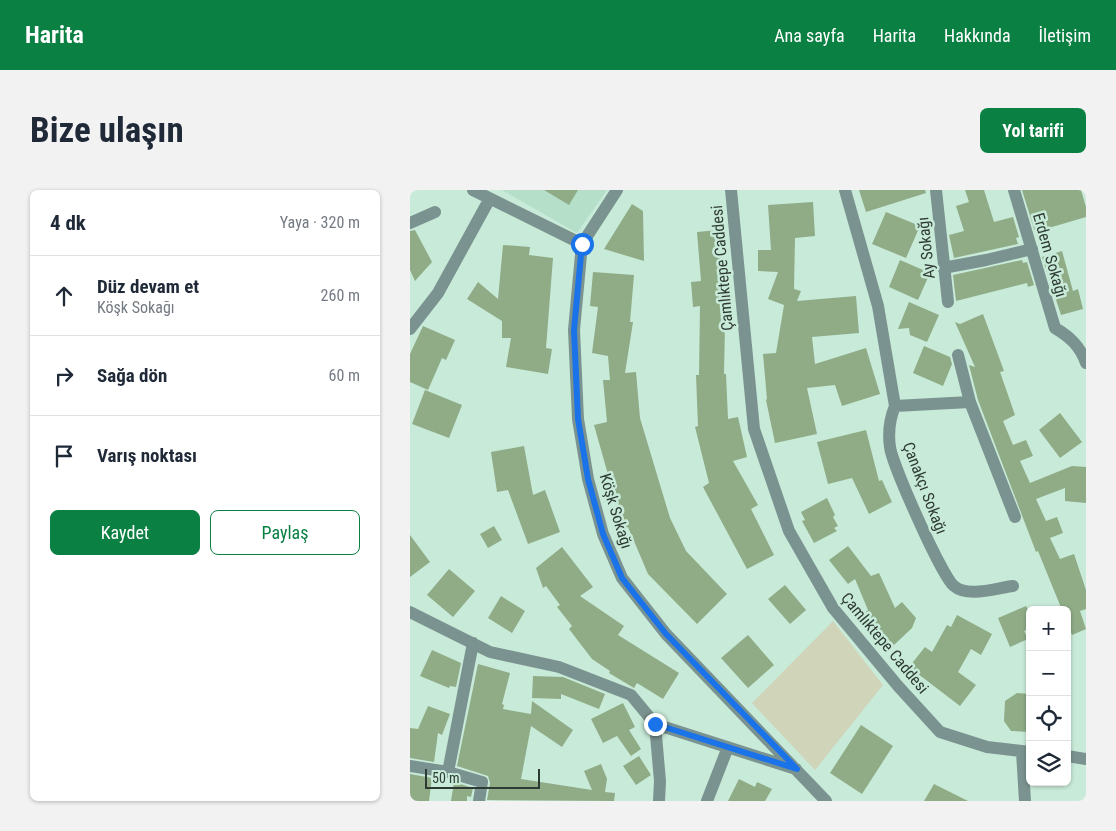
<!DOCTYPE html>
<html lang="tr">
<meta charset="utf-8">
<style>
body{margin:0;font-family:"Roboto Condensed",sans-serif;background:#f2f2f3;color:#1f2937}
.controls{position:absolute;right:15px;bottom:15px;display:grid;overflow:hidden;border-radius:8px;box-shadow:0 1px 4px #0004}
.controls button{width:45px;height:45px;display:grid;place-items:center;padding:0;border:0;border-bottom:1px solid #e0e1e3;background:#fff;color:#1f2937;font:25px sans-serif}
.scale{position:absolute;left:15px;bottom:12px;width:115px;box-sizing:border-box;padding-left:5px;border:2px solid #2e3b34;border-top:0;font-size:14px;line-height:18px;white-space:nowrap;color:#2e3b34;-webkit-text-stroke:4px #c8ead8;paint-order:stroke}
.stop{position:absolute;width:15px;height:15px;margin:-11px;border:4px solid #1a73e8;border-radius:50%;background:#fff}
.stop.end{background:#1a73e8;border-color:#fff;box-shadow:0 1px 5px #0008}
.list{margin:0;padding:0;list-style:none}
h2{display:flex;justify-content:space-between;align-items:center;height:65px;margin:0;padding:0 20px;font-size:21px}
h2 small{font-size:16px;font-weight:400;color:#747a83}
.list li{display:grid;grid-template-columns:32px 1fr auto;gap:15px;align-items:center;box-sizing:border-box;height:80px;padding:0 20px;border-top:1px solid #e0e1e3}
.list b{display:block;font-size:19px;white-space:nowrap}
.list p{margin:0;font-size:16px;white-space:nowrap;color:#747a83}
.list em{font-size:16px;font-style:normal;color:#747a83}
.actions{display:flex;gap:10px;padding:15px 20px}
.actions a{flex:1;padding:11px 0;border:1px solid #0b8043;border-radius:8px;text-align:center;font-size:18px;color:#0b8043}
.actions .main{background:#0b8043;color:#fff}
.icon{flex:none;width:28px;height:28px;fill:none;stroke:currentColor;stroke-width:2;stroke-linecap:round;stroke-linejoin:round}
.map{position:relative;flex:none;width:676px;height:611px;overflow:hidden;border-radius:8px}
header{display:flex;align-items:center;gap:30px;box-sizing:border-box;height:70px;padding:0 25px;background:#0b8043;color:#fff}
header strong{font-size:24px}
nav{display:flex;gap:28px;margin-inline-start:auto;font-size:18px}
.intro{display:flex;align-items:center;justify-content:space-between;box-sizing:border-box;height:120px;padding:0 30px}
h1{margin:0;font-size:35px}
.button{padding:12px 22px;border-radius:8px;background:#0b8043;color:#fff;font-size:18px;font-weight:700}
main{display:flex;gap:30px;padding:0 30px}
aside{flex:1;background:#fff;border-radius:8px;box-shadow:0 1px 4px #0004}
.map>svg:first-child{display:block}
</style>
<header>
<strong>Harita</strong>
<nav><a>Ana sayfa</a><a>Harita</a><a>Hakkında</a><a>İletişim</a></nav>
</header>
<div class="intro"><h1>Bize ulaşın</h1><a class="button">Yol tarifi</a></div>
<main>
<aside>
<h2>4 dk<small>Yaya · 320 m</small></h2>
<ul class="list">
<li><svg class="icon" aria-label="ahead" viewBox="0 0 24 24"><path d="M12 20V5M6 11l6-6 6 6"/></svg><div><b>Düz devam et</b><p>Köşk Sokağı</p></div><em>260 m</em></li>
<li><svg class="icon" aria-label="right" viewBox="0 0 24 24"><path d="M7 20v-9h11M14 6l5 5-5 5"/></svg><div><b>Sağa dön</b></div><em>60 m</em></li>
<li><svg class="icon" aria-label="arrive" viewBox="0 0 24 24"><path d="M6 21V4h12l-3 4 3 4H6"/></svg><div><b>Varış noktası</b></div></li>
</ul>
<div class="actions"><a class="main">Kaydet</a><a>Paylaş</a></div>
</aside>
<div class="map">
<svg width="676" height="611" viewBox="0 0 676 611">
<rect width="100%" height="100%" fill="#c8ead8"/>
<path fill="#b6dfca" d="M 92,0 L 197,0 L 167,43 Z"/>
<path fill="#d0d5b9" d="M 423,431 L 473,495 L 405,580 L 342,513 Z"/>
<path fill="#8fac87" d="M 134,0 L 168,0 L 159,15 Z
M 449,0 L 515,0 L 516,3 L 456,22 Z
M 555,0 L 574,0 L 584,32 L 603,27 L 609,47 L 606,48 L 608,54 L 544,68 L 539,45 L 554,41 L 546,16 L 559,12 Z
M 612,0 L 671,0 L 676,17 L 676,27 L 625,42 Z
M 403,12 L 405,46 L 385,48 L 384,99 L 391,101 L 387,111 L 446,106 L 449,143 L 402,147 L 405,174 L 456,158 L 470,204 L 432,216 L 425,195 L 397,198 L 407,244 L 365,253 L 356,210 L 357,209 L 353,164 L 366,163 L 374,115 L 358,109 L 368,82 L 348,81 L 348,60 L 361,60 L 358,15 Z
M 222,14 L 233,21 L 234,71 L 194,59 Z
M 476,22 L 510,36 L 496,68 L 462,54 Z
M 5,40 L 22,72 L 5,91 L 0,80 L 0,41 Z
M 308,40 L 312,84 L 309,85 L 311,133 L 315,134 L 314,184 L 316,184 L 318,229 L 328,227 L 337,267 L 323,271 L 348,315 L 341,319 L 364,365 L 337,379 L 293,297 L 299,293 L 285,237 L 288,236 L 286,185 L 289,185 L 290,116 L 283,117 L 281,92 L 291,91 L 287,42 Z
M 93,55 L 120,57 L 119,65 L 143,68 L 136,158 L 142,159 L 138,184 L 96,177 L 101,148 L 92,148 L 92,131 L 57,109 L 68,92 L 88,109 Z
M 652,61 L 663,101 L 668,99 L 673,119 L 651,125 L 632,67 Z
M 490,70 L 520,83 L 508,110 L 479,97 Z
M 612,70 L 613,73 L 617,72 L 624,95 L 618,97 L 617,93 L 546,111 L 543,85 Z
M 183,82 L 224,85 L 220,132 L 223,132 L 215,183 L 226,182 L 230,228 L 260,328 L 276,361 L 317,404 L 287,434 L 238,384 L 218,337 L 216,338 L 197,281 L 184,235 L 197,232 L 193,190 L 200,190 L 198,166 L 182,163 L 188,117 L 180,116 Z
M 499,112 L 529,125 L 517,152 L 500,145 L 499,138 L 488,139 Z
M 573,124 L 594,181 L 590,182 L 605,225 L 593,231 L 603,255 L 616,250 L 623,266 L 610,271 L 620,293 L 662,276 L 676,277 L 676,313 L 655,311 L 655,298 L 626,309 L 636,331 L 647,327 L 653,343 L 640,348 L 650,369 L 664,364 L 676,400 L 676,419 L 670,421 L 676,439 L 662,445 L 657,433 L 657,420 L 652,420 L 628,361 L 626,362 L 568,210 L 559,175 L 565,177 L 545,132 L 550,134 Z
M 13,136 L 45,150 L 36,170 L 32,168 L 18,200 L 0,192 L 0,164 Z
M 514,156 L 540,167 L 542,174 L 533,196 L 503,183 Z
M 15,200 L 52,215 L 39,248 L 2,234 Z
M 650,223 L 672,252 L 650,268 L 629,240 Z
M 456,240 L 469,291 L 472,290 L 482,312 L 459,324 L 442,288 L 418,294 L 407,252 Z
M 114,256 L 123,305 L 135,300 L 150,342 L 118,354 L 98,300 L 87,302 L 81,262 Z
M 417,308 L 425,325 L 423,327 L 428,336 L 424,338 L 427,341 L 404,353 L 392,331 L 395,330 L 391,322 Z
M 84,336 L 92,350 L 78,358 L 70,344 Z
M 0,345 L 20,372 L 0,387 Z
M 438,356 L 461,386 L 469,383 L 485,418 L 492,412 L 506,428 L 502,438 L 484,455 L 453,424 L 458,420 L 445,389 L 438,394 L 419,370 Z
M 152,357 L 183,397 L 170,406 L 214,436 L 208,445 L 269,483 L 253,509 L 227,493 L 224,498 L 199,483 L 200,481 L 182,469 L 159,439 L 162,436 L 147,417 L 150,415 L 136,396 L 133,398 L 126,378 Z
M 39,379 L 65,401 L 43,427 L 17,405 Z
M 375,395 L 396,420 L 380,434 L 358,409 Z
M 91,406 L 115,421 L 102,443 L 78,428 Z
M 616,416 L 620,424 L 620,438 L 614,441 L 618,449 L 600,457 L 588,428 Z
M 547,425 L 582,444 L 571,465 L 561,459 L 548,482 L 566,495 L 550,516 L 499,477 L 515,457 L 522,462 L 537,435 L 541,437 Z
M 338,445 L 364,475 L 338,498 L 311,468 Z
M 22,460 L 51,473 L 46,497 L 40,496 L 39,498 L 10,486 Z
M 68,474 L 100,483 L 92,514 L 94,515 L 93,519 L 121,524 L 122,511 L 163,540 L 152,557 L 121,536 L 111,589 L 182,600 L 174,581 L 191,574 L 197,589 L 195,602 L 205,603 L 204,611 L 77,610 L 80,593 L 78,586 L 47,576 Z
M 123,486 L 153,487 L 195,504 L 189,519 L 151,504 L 151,509 L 122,508 Z
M 607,503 L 620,504 L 620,542 L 601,541 L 594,531 L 595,511 Z
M 213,513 L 225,537 L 219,540 L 231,559 L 221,566 L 207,546 L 193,553 L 181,529 Z
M 18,516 L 40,524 L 32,545 L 28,543 L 24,572 L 0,568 L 0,538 L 8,539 Z
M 451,535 L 483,556 L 452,604 L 420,583 Z
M 229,566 L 241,585 L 226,595 L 213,576 Z
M 0,584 L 22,588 L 19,611 L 0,611 Z
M 329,589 L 345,597 L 347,592 L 362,599 L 355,611 L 318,611 Z
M 44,592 L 63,598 L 61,607 L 57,606 L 57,611 L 41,611 Z
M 524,594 L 558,611 L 514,611 Z"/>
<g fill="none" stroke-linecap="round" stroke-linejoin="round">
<path stroke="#7b9390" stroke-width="12" d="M 63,0 L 172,54
M 207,0 L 172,54 L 164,140 L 168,229 L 178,289 L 193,344 L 212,388 L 256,444 L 416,611
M 321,0 L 344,239 L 379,341 L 423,418 L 488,496 L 530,542 L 577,557 L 620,562
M 435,0 L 468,116 L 485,216 C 480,228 478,243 480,257 C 482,274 532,387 544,396 C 558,408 586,398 603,396
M 526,0 L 538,112
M 604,0 L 645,138 C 660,147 670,156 676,173
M 0,33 L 25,22
M 533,78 L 576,70 L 622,59
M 0,139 L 28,103 L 79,10
M 548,165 L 560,212 L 605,327
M 485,216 L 560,212
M 0,422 L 80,462 L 149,477 L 221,505 L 245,534 L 386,579
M 245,534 L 250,591 L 249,611
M 612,562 L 615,611
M 657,566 L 676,569
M 0,576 L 38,582 L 72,592 L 69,611
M 38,582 L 63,453
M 297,611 L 318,557"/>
</g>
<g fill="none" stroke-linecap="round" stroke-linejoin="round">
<path stroke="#1a73e8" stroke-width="6" d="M 172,54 L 164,140 L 168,229 L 178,289 L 193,344 L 212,388 L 256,444 L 387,579 L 245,534"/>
</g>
<g text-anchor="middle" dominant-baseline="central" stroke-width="5" stroke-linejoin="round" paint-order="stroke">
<g font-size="16" fill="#2e3b34" stroke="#c8ead8">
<text transform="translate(516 58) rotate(-96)">Ay Sokağı</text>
<text transform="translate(640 65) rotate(74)">Erdem Sokağı</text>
<text transform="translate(312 78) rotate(-95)">Çamlıktepe Caddesi</text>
<text transform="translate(515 298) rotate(69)">Çanakçı Sokağı</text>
<text transform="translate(206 321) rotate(73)">Köşk Sokağı</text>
<text transform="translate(475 453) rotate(50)">Çamlıktepe Caddesi</text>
</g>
</g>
</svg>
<div class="controls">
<button>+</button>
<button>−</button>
<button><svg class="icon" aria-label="locate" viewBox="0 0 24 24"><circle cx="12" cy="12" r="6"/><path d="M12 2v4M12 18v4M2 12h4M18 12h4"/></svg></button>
<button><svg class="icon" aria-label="layers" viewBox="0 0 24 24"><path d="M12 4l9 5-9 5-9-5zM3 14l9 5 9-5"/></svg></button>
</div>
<div class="scale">50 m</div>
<div class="stop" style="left:172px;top:54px"></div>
<div class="stop end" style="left:245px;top:534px"></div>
</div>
</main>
